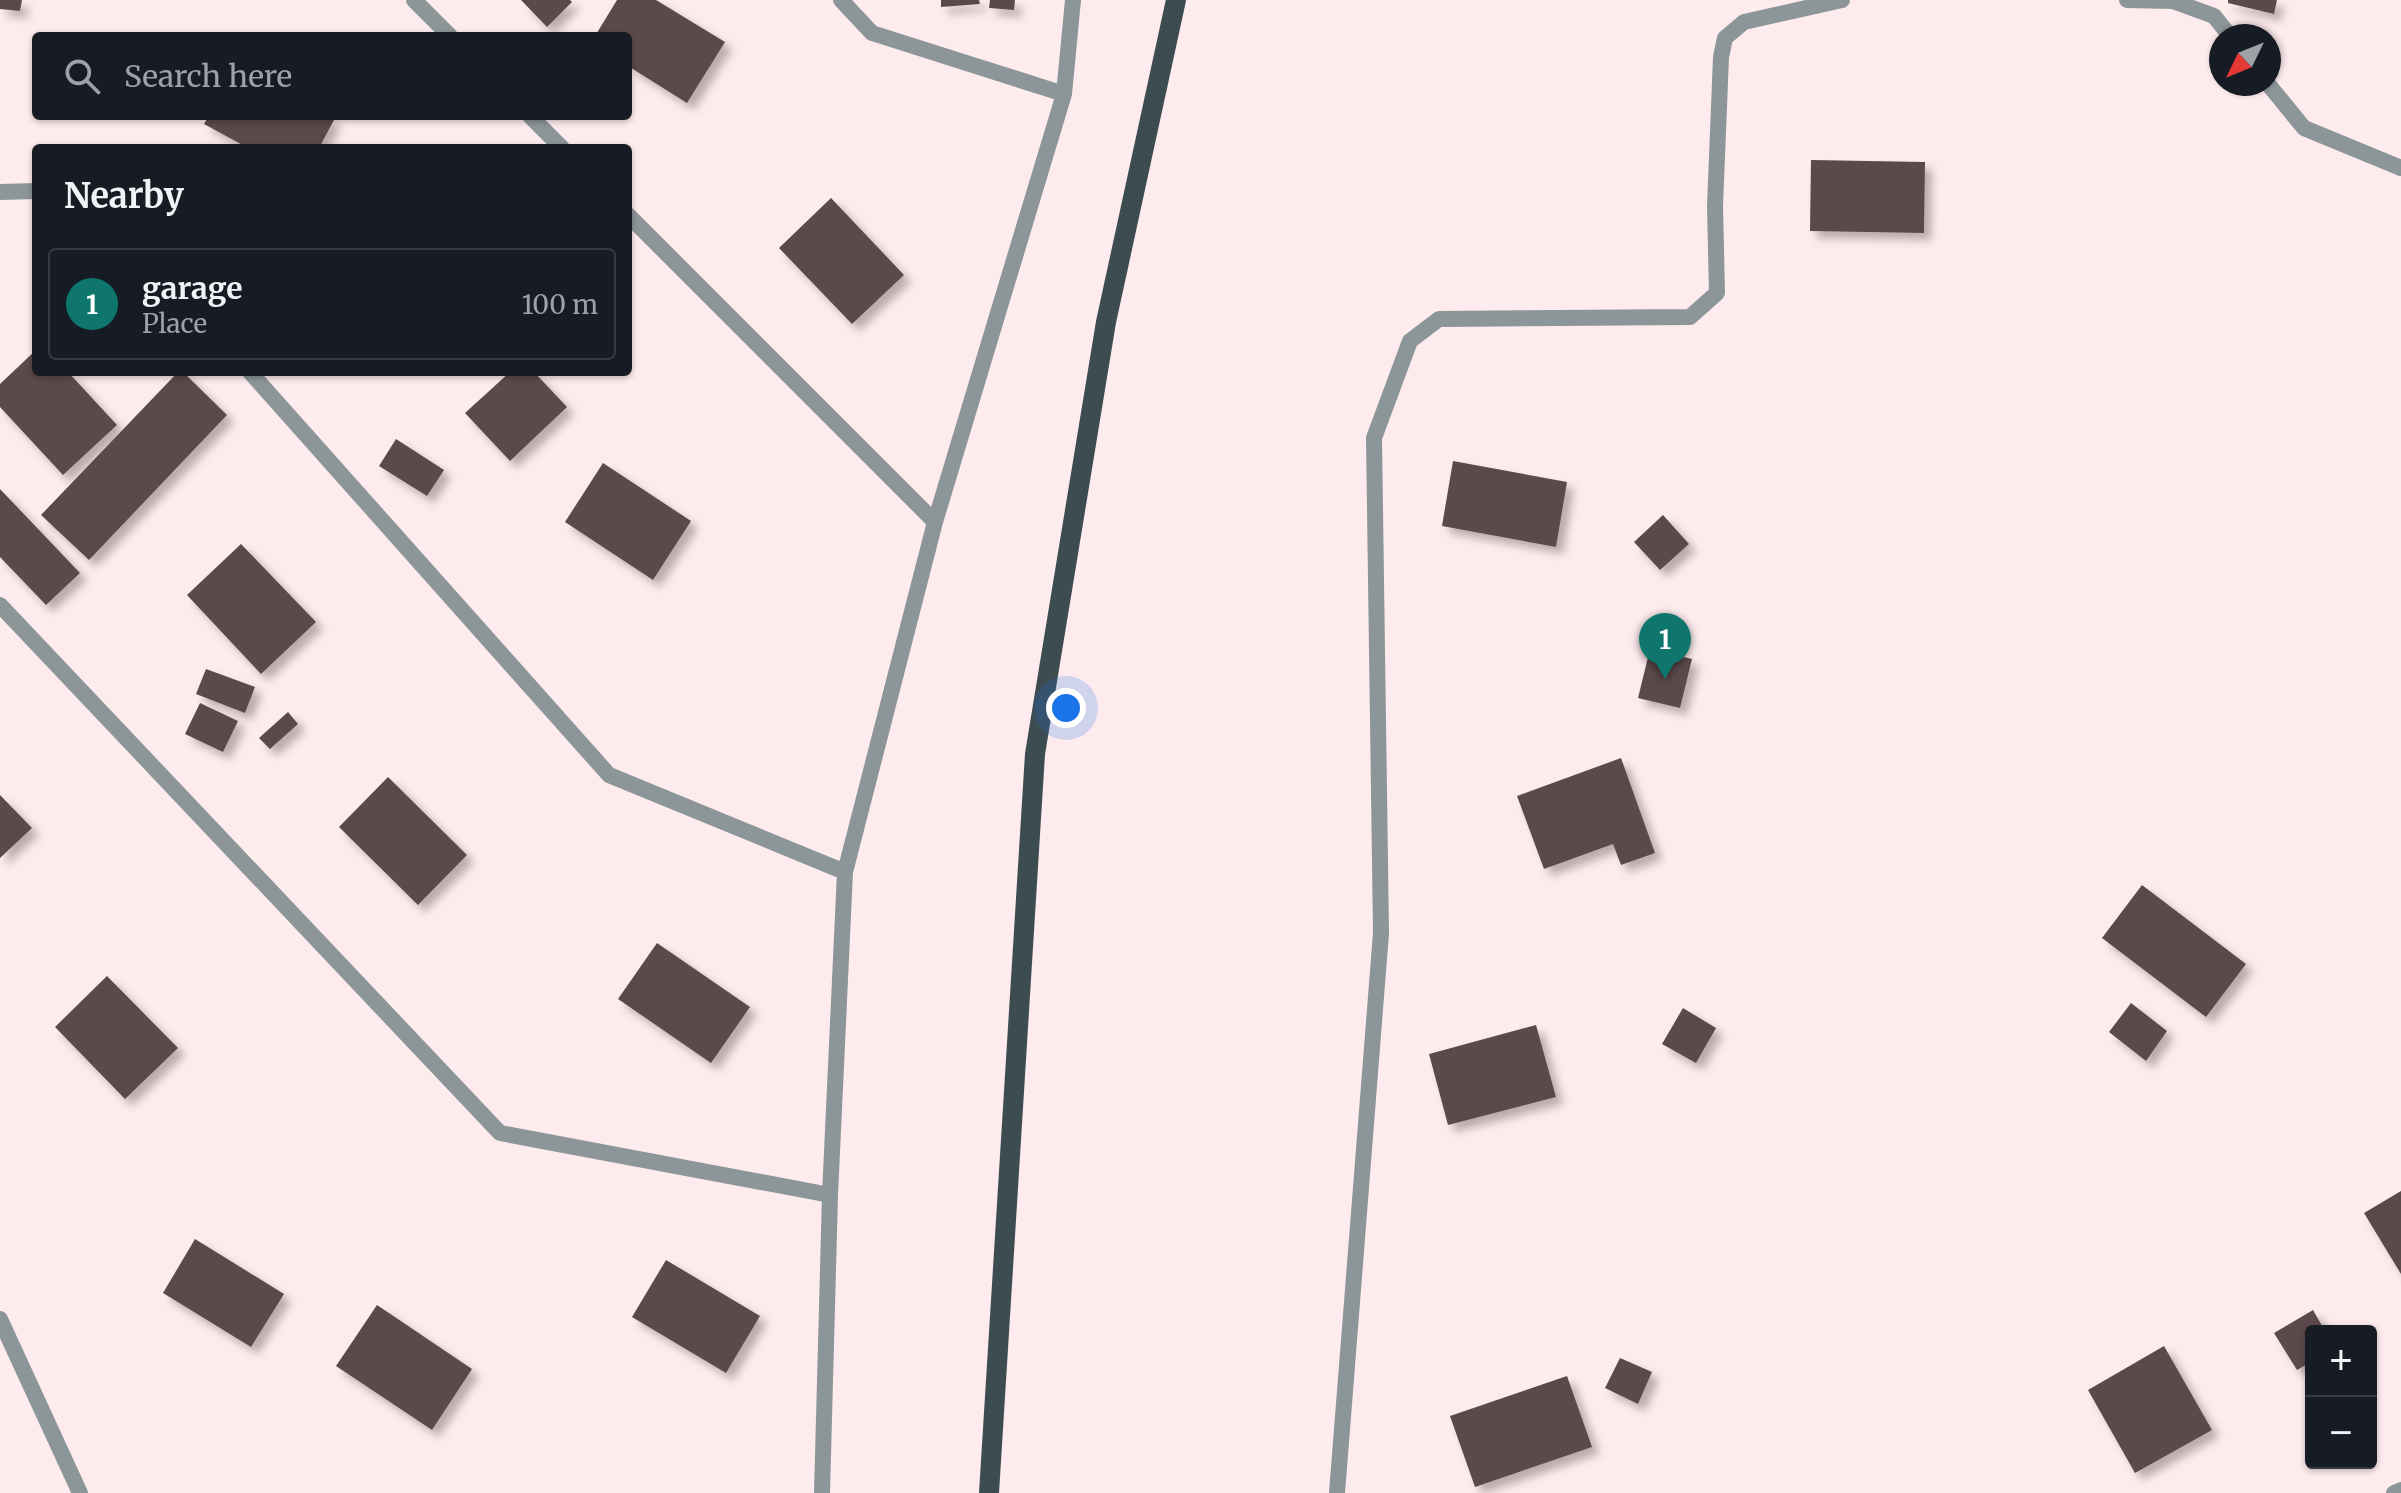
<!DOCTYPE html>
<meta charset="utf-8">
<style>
body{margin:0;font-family:Merriweather,serif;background:#20242c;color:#f1f3f6}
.controls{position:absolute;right:24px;bottom:24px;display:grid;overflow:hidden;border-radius:8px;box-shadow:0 2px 6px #0004}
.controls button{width:72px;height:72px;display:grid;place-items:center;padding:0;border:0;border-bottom:2px solid #363941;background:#171b24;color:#f1f3f6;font:40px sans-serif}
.compass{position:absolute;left:2209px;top:24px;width:72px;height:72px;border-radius:50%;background:#171b24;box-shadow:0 2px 6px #0004;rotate:227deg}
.you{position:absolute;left:1066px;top:708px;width:28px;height:28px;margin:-20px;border:6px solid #fff;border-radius:50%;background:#1a73e8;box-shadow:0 0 0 12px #1a73e833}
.badge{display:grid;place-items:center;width:52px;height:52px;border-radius:50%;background:#0f766e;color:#fff;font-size:26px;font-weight:700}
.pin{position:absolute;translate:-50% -66px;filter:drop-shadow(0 2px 4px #0008)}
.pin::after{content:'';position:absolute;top:42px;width:28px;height:24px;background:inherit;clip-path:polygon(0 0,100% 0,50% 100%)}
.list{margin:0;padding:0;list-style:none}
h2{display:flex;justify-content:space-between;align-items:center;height:104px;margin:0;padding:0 32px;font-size:34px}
h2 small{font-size:26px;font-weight:400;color:#9ea1a6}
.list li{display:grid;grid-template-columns:52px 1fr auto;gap:24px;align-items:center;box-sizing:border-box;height:112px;margin:0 16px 16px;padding:0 16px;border:2px solid #363941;border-radius:8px}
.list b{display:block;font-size:30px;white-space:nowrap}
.list p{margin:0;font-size:26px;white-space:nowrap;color:#9ea1a6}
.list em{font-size:26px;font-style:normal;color:#9ea1a6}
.icon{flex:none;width:44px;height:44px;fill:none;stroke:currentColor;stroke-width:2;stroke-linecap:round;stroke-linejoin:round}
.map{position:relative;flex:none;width:2401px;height:1493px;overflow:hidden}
.search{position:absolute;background:#171b24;box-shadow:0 2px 6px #0004;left:32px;top:32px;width:600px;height:88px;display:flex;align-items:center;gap:20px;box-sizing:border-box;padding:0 28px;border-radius:8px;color:#9ea1a6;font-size:30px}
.panel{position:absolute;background:#171b24;box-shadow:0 2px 6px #0004;left:32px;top:144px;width:600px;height:232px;border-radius:8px}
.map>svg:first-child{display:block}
</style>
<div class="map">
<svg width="2401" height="1493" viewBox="0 0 2401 1493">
<defs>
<filter id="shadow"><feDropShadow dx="7" dy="7" stdDeviation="4" flood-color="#0004"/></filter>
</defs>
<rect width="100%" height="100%" fill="#fdebed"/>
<path fill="#5c4a4c" filter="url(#shadow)" d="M 0,0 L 22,0 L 20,11 L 0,9 Z
M 521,0 L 570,0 L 572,2 L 547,27 Z
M 617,0 L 656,0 L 725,42 L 687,103 L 628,66 L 628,36 L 595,36 Z
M 941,0 L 979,0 L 980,4 L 941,7 Z
M 990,0 L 1015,0 L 1014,10 L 989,8 Z
M 2228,0 L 2277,0 L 2274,14 L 2228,3 Z
M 209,116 L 327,116 L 334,120 L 319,148 L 248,148 L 204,124 Z
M 1811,160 L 1925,162 L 1924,233 L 1810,231 Z
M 831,198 L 904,275 L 852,324 L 779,248 Z
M 36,350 L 36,372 L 68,372 L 117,425 L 63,475 L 0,407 L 0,384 Z
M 178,372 L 183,372 L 227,415 L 89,560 L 41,515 Z
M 510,372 L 534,372 L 567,407 L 510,461 L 465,413 Z
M 396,439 L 444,470 L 427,496 L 379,466 Z
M 1453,461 L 1567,482 L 1556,547 L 1442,526 Z
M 603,463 L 691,521 L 653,580 L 565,522 Z
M 0,489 L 80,573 L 46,605 L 0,557 Z
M 1663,515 L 1689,544 L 1660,570 L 1634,542 Z
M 241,544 L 316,622 L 261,674 L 187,595 Z
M 1650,649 L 1692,659 L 1680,708 L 1638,698 Z
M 206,669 L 255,687 L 245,713 L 196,694 Z
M 200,703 L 238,721 L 223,752 L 185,734 Z
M 288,712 L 298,724 L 270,749 L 259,738 Z
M 1621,758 L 1655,853 L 1621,865 L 1613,844 L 1544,869 L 1517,796 Z
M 388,777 L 467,855 L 418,905 L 339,827 Z
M 0,795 L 32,828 L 0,858 Z
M 2142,885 L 2246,964 L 2206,1017 L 2102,938 Z
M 657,943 L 750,1007 L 711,1063 L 618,999 Z
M 107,976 L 178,1048 L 125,1099 L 55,1027 Z
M 2131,1003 L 2167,1031 L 2146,1061 L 2109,1032 Z
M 1683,1008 L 1716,1028 L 1696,1063 L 1662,1044 Z
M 1536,1025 L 1556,1097 L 1448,1125 L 1429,1054 Z
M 2401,1191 L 2401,1274 L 2364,1213 Z
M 195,1239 L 284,1294 L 251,1347 L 163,1293 Z
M 666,1260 L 760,1316 L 726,1373 L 632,1317 Z
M 377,1305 L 472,1369 L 432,1430 L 336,1366 Z
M 2313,1310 L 2325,1331 L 2311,1331 L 2311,1362 L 2297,1370 L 2274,1333 Z
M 2164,1346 L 2212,1430 L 2135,1473 L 2088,1390 Z
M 1620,1358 L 1652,1372 L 1638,1404 L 1605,1388 Z
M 1567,1376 L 1592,1447 L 1475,1487 L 1450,1416 Z"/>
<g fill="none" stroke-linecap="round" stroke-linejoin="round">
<path stroke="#8c9598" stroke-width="16" d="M 414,0 L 450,36
M 841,0 L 872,33 L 1064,94
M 2127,0 L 2173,1 L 2214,16 L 2230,36
M 2268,84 L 2304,128 L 2401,168
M 530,116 L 562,148
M 0,192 L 36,191
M 628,215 L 935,522
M 250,372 L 609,775 L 845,872
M 0,605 L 500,1133 L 830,1195
M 0,1319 L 80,1493
M 822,1493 L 830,1195 L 845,872 L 935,522 L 1064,94 L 1073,0
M 1337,1493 L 1381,933 L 1374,438 L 1410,341 L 1439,319 L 1690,317 L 1717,293 L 1715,206 L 1721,57 L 1725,38 L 1744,22 L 1842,0
M 2394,1493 L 2401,1490"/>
<path stroke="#3d4c51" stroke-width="20" d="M 989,1493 L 1035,754 L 1106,322 L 1176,0"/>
</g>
</svg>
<div class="controls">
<button>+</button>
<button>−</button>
</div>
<svg class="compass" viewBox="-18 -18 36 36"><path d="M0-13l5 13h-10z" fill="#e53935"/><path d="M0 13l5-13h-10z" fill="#9ea1a6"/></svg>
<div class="you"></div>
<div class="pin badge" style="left:1665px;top:679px">1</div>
<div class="search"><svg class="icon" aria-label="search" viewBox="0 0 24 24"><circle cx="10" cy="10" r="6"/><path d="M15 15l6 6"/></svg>Search here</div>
<section class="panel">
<h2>Nearby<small></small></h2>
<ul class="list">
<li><span class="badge">1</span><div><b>garage</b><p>Place</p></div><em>100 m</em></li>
</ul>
</section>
</div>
